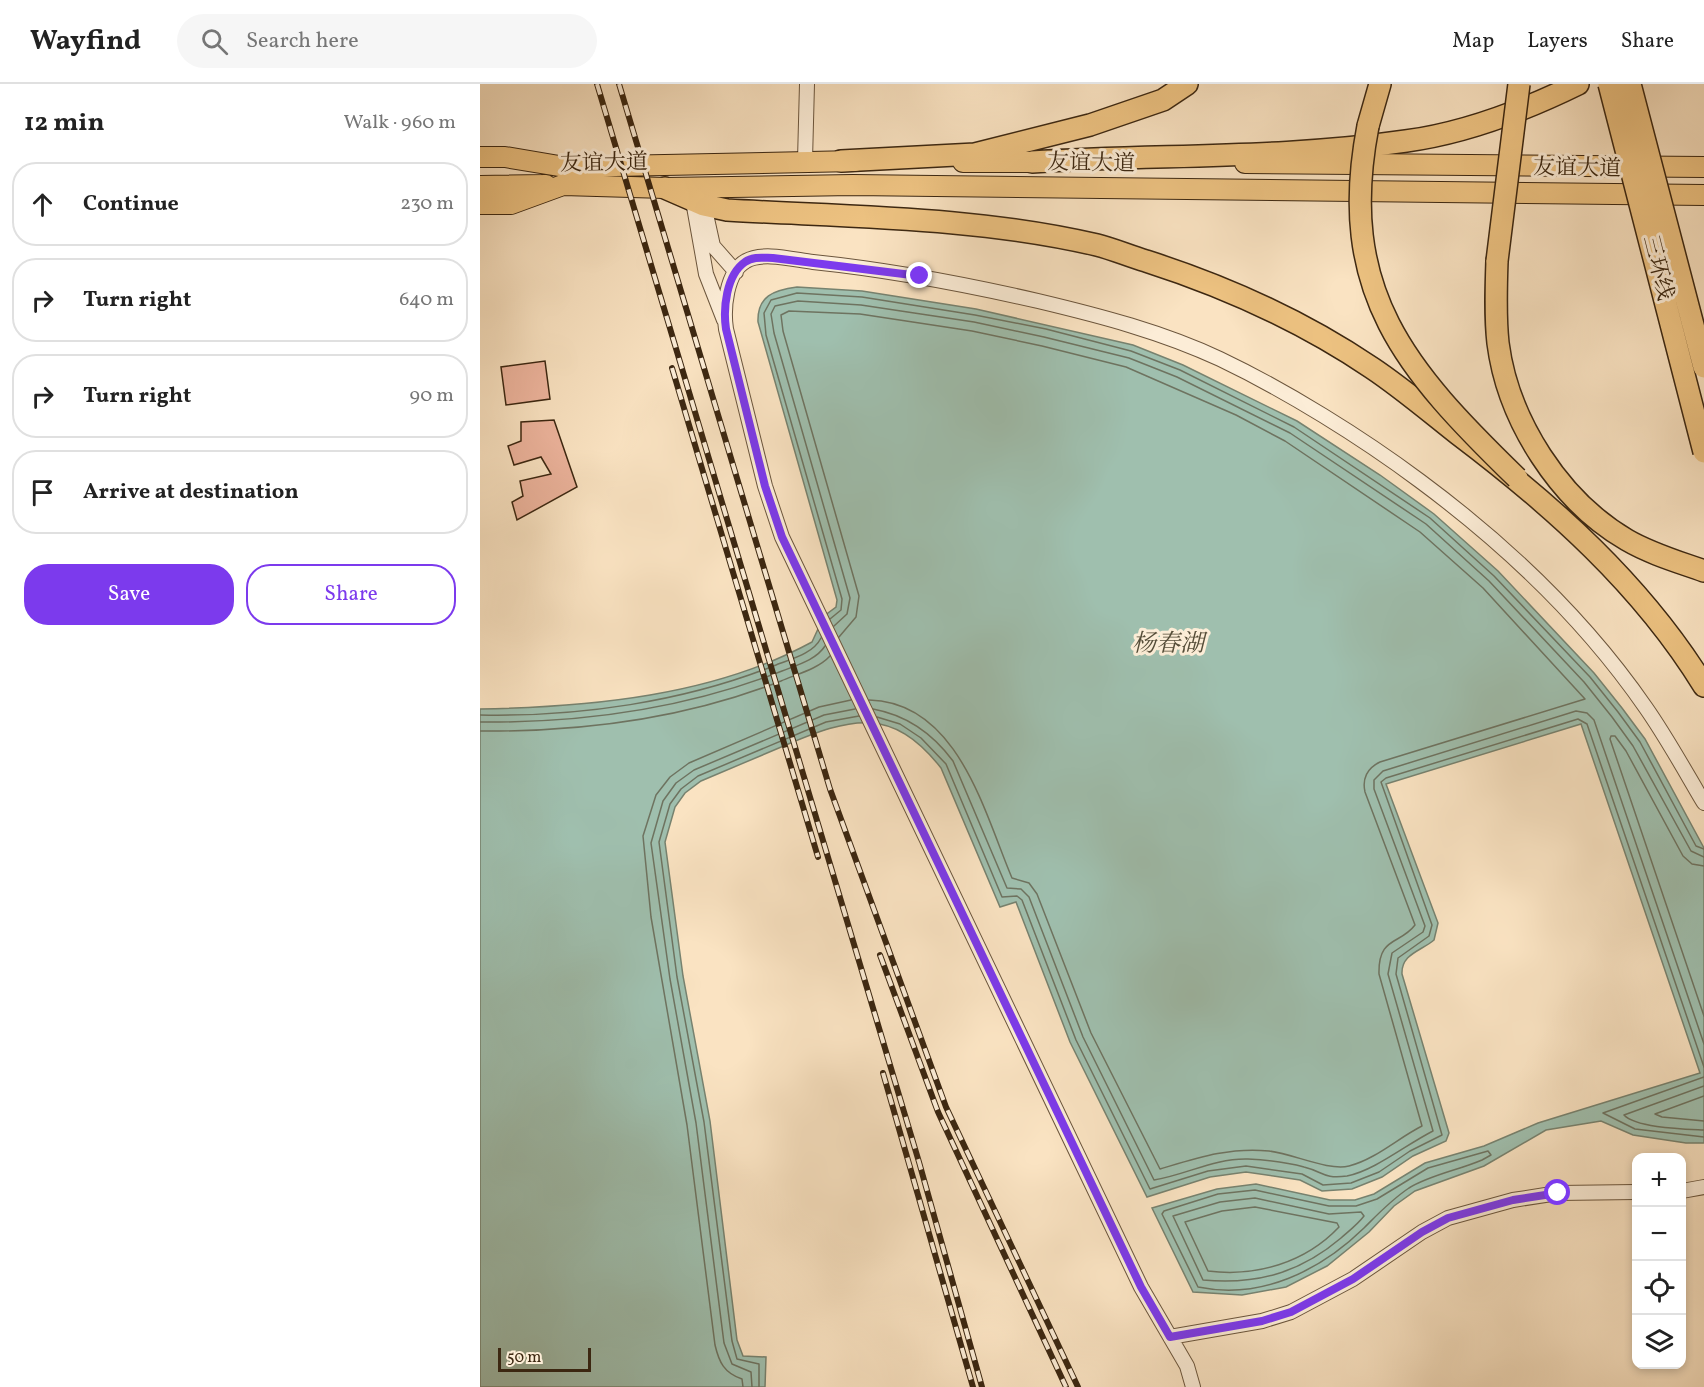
<!DOCTYPE html>
<meta charset="utf-8">
<style>
body{margin:0;font-family:Vollkorn,"Noto Serif SC",serif;background:#f6f6f6;color:#222}
.controls{position:absolute;right:18px;bottom:18px;display:grid;overflow:hidden;border-radius:12px;box-shadow:0 3px 9px #0003}
.controls button{width:54px;height:54px;display:grid;place-items:center;padding:0;border:0;border-bottom:2px solid #e0e0e0;background:#fff;color:#222;font:30px sans-serif}
.scale{position:absolute;left:18px;bottom:15px;width:93px;box-sizing:border-box;padding-left:6px;border:3px solid #3c2711;border-top:0;font-size:16px;line-height:21px;white-space:nowrap;color:#3c2711;-webkit-text-stroke:4px #fcedd7;paint-order:stroke}
.stop{position:absolute;width:18px;height:18px;margin:-14px;border:4px solid #7c3aed;border-radius:50%;background:#fff}
.stop.end{background:#7c3aed;border-color:#fff;box-shadow:0 2px 6px #0008}
.list{margin:0;padding:0;list-style:none}
h2{display:flex;justify-content:space-between;align-items:center;height:78px;margin:0;padding:0 24px;font-size:26px}
h2 small{font-size:20px;font-weight:400;color:#767676}
.list li{display:grid;grid-template-columns:39px 1fr auto;gap:18px;align-items:center;box-sizing:border-box;height:84px;margin:0 12px 12px;padding:0 12px;border:2px solid #e0e0e0;border-radius:24px}
.list b{display:block;font-size:22px;white-space:nowrap}
.list em{font-size:20px;font-style:normal;color:#767676}
.actions{display:flex;gap:12px;padding:18px 24px}
.actions a{flex:1;padding:14px 0;border:2px solid #7c3aed;border-radius:24px;text-align:center;font-size:21px;color:#7c3aed}
.actions .main{background:#7c3aed;color:#fff}
.icon{flex:none;width:33px;height:33px;fill:none;stroke:currentColor;stroke-width:2;stroke-linecap:round;stroke-linejoin:round}
.map{position:relative;flex:none;width:1224px;height:1303px;overflow:hidden}
header{display:flex;align-items:center;gap:36px;box-sizing:border-box;height:84px;padding:0 30px;background:#fff;border-bottom:2px solid #e0e0e0}
header strong{font-size:28px}
nav{display:flex;gap:33px;margin-inline-start:auto;font-size:21px}
.search{width:420px;height:54px;background:#f6f6f6;display:flex;align-items:center;gap:15px;box-sizing:border-box;padding:0 21px;border-radius:33px;color:#767676;font-size:22px}
main{display:flex}
aside{flex:1;background:#fff}
.map>svg:first-child{display:block}
</style>
<header>
<strong>Wayfind</strong>
<div class="search"><svg class="icon" aria-label="search" viewBox="0 0 24 24"><circle cx="10" cy="10" r="6"/><path d="M15 15l6 6"/></svg>Search here</div>
<nav><a>Map</a><a>Layers</a><a>Share</a></nav>
</header>
<main>
<aside>
<h2>12 min<small>Walk · 960 m</small></h2>
<ul class="list">
<li><svg class="icon" aria-label="ahead" viewBox="0 0 24 24"><path d="M12 20V5M6 11l6-6 6 6"/></svg><div><b>Continue</b></div><em>230 m</em></li>
<li><svg class="icon" aria-label="right" viewBox="0 0 24 24"><path d="M7 20v-9h11M14 6l5 5-5 5"/></svg><div><b>Turn right</b></div><em>640 m</em></li>
<li><svg class="icon" aria-label="right" viewBox="0 0 24 24"><path d="M7 20v-9h11M14 6l5 5-5 5"/></svg><div><b>Turn right</b></div><em>90 m</em></li>
<li><svg class="icon" aria-label="arrive" viewBox="0 0 24 24"><path d="M6 21V4h12l-3 4 3 4H6"/></svg><div><b>Arrive at destination</b></div></li>
</ul>
<div class="actions"><a class="main">Save</a><a>Share</a></div>
</aside>
<div class="map">
<svg width="1224" height="1303" viewBox="0 0 1224 1303">
<rect width="100%" height="100%" fill="#fae3c2"/>
<filter id="stains"><feTurbulence type="fractalNoise" baseFrequency=".00333" numOctaves="4"/><feColorMatrix values="0 0 0 0 .2 0 0 0 0 .09 0 0 0 0 .02 0 0 0 .5 -.17"/></filter>
<radialGradient id="worn" r=".72"><stop offset=".6" stop-color="#630" stop-opacity="0"/><stop offset="1" stop-color="#630" stop-opacity=".3"/></radialGradient>
<path fill="#9fbfae" stroke="#77826f" stroke-width="1.5" d="M 317,203 L 382,207 L 496,225 L 653,261 L 703,281 L 817,337 L 900,391 L 954,430 L 1018,487 L 1114,589 L 1142,624 L 1165,655 L 1224,764 L 1224,1059 L 1206,1059 L 1153,1051 L 1121,1037 L 1066,1046 L 1004,1082 L 935,1107 L 914,1122 L 889,1148 L 847,1182 L 806,1203 L 762,1211 L 713,1208 L 672,1124 L 737,1105 L 776,1100 L 850,1116 L 875,1116 L 894,1110 L 945,1079 L 1004,1062 L 1058,1039 L 1220,989 L 1101,640 L 906,700 L 958,839 L 954,856 C 941,867 921,870 922,890 L 969,1049 L 966,1057 L 933,1072 L 902,1093 L 872,1105 L 842,1107 L 820,1096 L 766,1088 L 730,1093 L 667,1113 L 590,958 L 536,818 L 520,823 L 461,684 C 412,621 370,634 306,661 C 277,673 249,685 221,697 L 205,709 L 195,723 L 185,758 L 203,892 L 230,1037 L 257,1256 L 263,1272 L 286,1273 L 285,1303 L 0,1303 L 0,625 C 110,623 233,612 332,558 L 344,532 L 356,523 L 357,516 L 278,238 C 277,212 294,206 317,203 Z"/>
<g fill="none" stroke-linecap="round" stroke-linejoin="round">
<path stroke="#6e7360" stroke-width="1.5" d="M 350,535 L 361,526 L 362,515 L 286,251 L 284,229 L 291,216 L 317,209 L 382,213 L 495,231 L 566,245 L 651,267 L 700,286 L 814,343 L 950,434 L 1014,492 L 1110,593 L 1138,628 L 1160,658 L 1216,762 L 1224,765
M 354,542 L 367,530 L 370,514 L 294,249 L 291,230 L 295,222 L 318,217 L 381,221 L 494,238 L 564,253 L 649,274 L 697,293 L 810,349 L 946,440 L 1009,497 L 1104,598 L 1132,633 L 1153,662 L 1211,767 L 1224,773
M 359,553 L 376,533 L 379,512 L 303,247 L 301,231 L 309,227 L 380,230 L 492,247 L 562,262 L 646,283 L 756,331 L 805,357 L 940,448 L 1003,504 L 1105,615 L 900,678 C 887,684 882,695 885,708 L 935,841 C 920,861 898,852 899,890 L 942,1042 C 918,1054 896,1075 869,1082 C 848,1087 814,1070 789,1067 C 749,1063 717,1074 680,1085 L 611,949 L 557,810 L 549,799 L 532,794 C 504,728 478,618 389,616
M 393,625 C 426,631 453,650 473,677 L 527,804 L 541,805 L 549,813 L 603,953 L 674,1096 C 706,1091 734,1074 768,1075 C 787,1076 806,1078 824,1083 C 844,1088 843,1095 867,1092 C 894,1087 927,1060 953,1047 L 908,890 L 912,869 L 943,848 L 945,842 L 894,705 L 894,696 L 903,687 L 1096,627 L 1107,629 L 1114,636 L 1224,960
M 0,631 C 98,633 204,618 296,581 C 311,575 333,570 341,554
M 397,633 L 420,640 L 441,654 L 466,680 L 522,813 L 537,812 L 542,816 L 596,956 L 670,1105 L 728,1087 L 766,1082 L 822,1090 L 843,1101 L 871,1099 L 899,1088 L 930,1067 L 962,1051 L 916,890 L 918,874 L 949,852 L 952,841 L 901,698 L 906,694 L 1098,635 L 1107,640 L 1224,983
M 0,638 C 102,639 207,624 302,587 C 317,581 336,576 345,562
M 0,647 C 101,648 207,634 301,597 C 317,590 338,585 350,572
M 1224,782 L 1212,780 L 1203,772 L 1146,667 L 1135,652 L 1131,652 L 1130,655 L 1224,932
M 1224,993 L 1123,1029 L 1155,1045 L 1224,1053
M 1224,1002 L 1144,1031 C 1156,1044 1205,1045 1224,1046
M 1224,1012 L 1175,1030 L 1182,1033 L 1224,1037
M 1008,1067 L 1011,1071 L 1002,1076 C 979,1086 950,1091 929,1104 C 911,1116 899,1129 884,1144 C 840,1187 781,1216 718,1203 L 682,1130 L 684,1127 L 738,1110 L 775,1106 L 849,1122 L 876,1122 L 897,1115 L 948,1084 Z
M 775,1114 L 849,1130 L 881,1128 L 884,1132 C 878,1140 869,1147 861,1154 C 820,1189 776,1201 723,1196 L 693,1132 L 740,1118 Z
M 775,1123 L 857,1139 L 859,1143 C 825,1179 776,1193 728,1187 L 705,1138 L 742,1127 Z
M 263,1303 L 262,1295 C 244,1289 239,1278 235,1261 L 207,1041 L 171,833 L 163,752 L 176,711 L 190,693 L 209,679 L 339,623 L 371,616
M 272,1303 L 271,1288 L 252,1280 L 244,1259 L 216,1039 L 190,895 L 171,759 L 183,717 L 196,699 L 214,686 L 344,631 L 375,625
M 279,1303 L 279,1280 L 257,1275 L 252,1257 L 224,1038 L 197,893 L 179,758 L 190,720 L 201,705 L 218,692 L 346,638 L 379,632"/>
</g>
<path fill="#edb49d" stroke="#3c2711" stroke-width="1.5" d="M 65,277 L 70,315 L 26,321 L 21,283 Z
M 74,336 L 97,403 L 37,436 L 32,418 L 43,412 L 40,397 L 71,390 L 61,373 L 34,381 L 28,362 L 41,357 L 41,338 Z"/>
<g fill="none" stroke-linecap="round" stroke-linejoin="round">
<defs>
<path id="minor" d="M 325,76 L 327,0
M 213,117 L 226,190 L 244,236
M 224,121 L 233,162 L 256,188
M 1202,1107 L 1224,1103
M 690,1253 L 782,1237 L 811,1228 L 873,1195 L 942,1148 L 968,1134 L 1033,1116 L 1078,1109 L 1156,1108
M 713,1303 L 707,1282 L 661,1203 L 302,453 L 285,402 L 246,245 C 243,225 246,188 266,177 C 283,167 315,176 333,178 C 410,186 484,200 558,217 C 621,232 682,248 740,275 C 807,307 881,353 940,397 C 1025,460 1106,537 1166,624 C 1187,654 1205,687 1224,719"/>
<path id="primary" d="M 0,73 L 25,73 L 85,83 L 375,77
M 483,78 L 567,78
M 765,79 L 1224,83
M 0,102 L 66,101
M 0,120 L 31,120 L 83,101 L 185,104 L 373,101 L 1224,111"/>
<path id="trunk" d="M 888,42 L 900,0
M 361,77 L 495,70 L 610,41 L 683,16 L 707,0
M 552,78 C 677,70 802,75 926,57 C 985,49 1045,26 1098,0
M 185,104 L 224,121 L 247,126 C 369,133 498,133 617,161 C 633,165 649,172 666,177 C 747,203 821,236 892,284 C 922,304 950,328 978,350 C 1072,421 1162,501 1224,602
M 1017,177 C 1016,205 1015,232 1018,259 C 1028,337 1080,417 1147,456 C 1171,470 1199,478 1224,487"/>
</defs>
<use href="#minor" stroke="#6c563d" stroke-width="16"/>
<use href="#primary" stroke="#3c2711" stroke-width="22"/>
<use href="#trunk" stroke="#3c2711" stroke-width="24"/>
<use href="#minor" stroke="#fcedd7" stroke-width="14"/>
<use href="#primary" stroke="#edc281" stroke-width="20"/>
<use href="#trunk" stroke="#edc281" stroke-width="21"/>
<defs>
<path id="rail" d="M 117,0 L 439,1078 L 502,1303
M 139,0 L 350,705 L 466,1023 L 598,1303
M 192,284 L 338,773
M 400,871 L 458,1028 L 586,1303
M 403,989 L 493,1303"/>
</defs>
<use href="#rail" stroke="#3c2711" stroke-width="6"/>
<use href="#rail" stroke="#fcedd7" stroke-width="4" stroke-dasharray="11" stroke-linecap="butt"/>
<defs>
<path id="trunk-bridge" d="M 1129,0 L 1224,368
M 1150,0 L 1224,283
M 888,42 C 856,208 926,286 1037,394
M 1017,177 L 1039,0"/>
</defs>
<use href="#trunk-bridge" stroke="#3c2711" stroke-width="24" stroke-linecap="butt"/>
<use href="#trunk-bridge" stroke="#edc281" stroke-width="21"/>
</g>
<g fill="none" stroke-linecap="round" stroke-linejoin="round">
<path stroke="#7c3aed" stroke-width="8" d="M 440,192 L 293,174 C 284,174 273,172 265,178 C 246,191 243,225 246,245 L 285,402 L 302,453 L 661,1203 L 690,1253 L 782,1237 L 811,1228 L 873,1195 L 942,1148 L 968,1134 L 1033,1116 L 1078,1109"/>
</g>
<g text-anchor="middle" dominant-baseline="central" stroke-width="6" stroke-linejoin="round" paint-order="stroke">
<g font-size="22" fill="#3c2711" stroke="#fcedd7">
<text transform="translate(124 80) rotate(-1)">友谊大道</text>
<text transform="translate(611 80) rotate(1)">友谊大道</text>
<text transform="translate(1097 85) rotate(1)">友谊大道</text>
<text transform="translate(1177 184) rotate(76)">三环线</text>
</g>
<g font-size="24" font-style="italic" fill="#554d38" stroke="#fcedd7">
<text x="688" y="561">杨春湖</text>
</g>
</g>
<rect width="100%" height="100%" filter="url(#stains)"/>
<rect width="100%" height="100%" fill="url(#worn)"/>
</svg>
<div class="controls">
<button>+</button>
<button>−</button>
<button><svg class="icon" aria-label="locate" viewBox="0 0 24 24"><circle cx="12" cy="12" r="6"/><path d="M12 2v4M12 18v4M2 12h4M18 12h4"/></svg></button>
<button><svg class="icon" aria-label="layers" viewBox="0 0 24 24"><path d="M12 4l9 5-9 5-9-5zM3 14l9 5 9-5"/></svg></button>
</div>
<div class="scale">50 m</div>
<div class="stop" style="left:1078px;top:1109px"></div>
<div class="stop end" style="left:440px;top:192px"></div>
</div>
</main>
